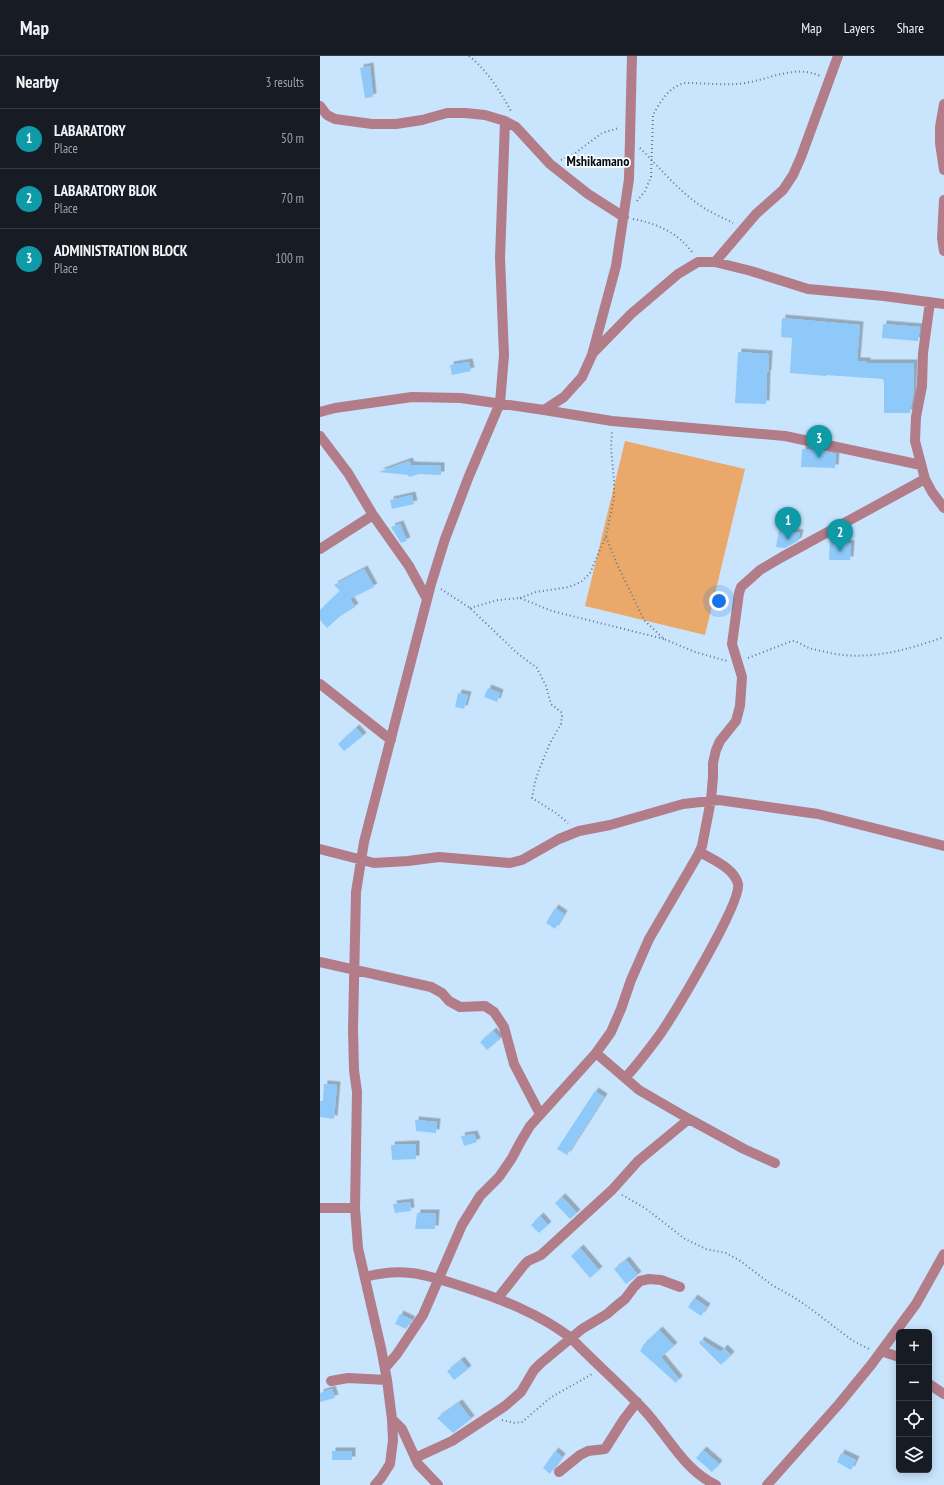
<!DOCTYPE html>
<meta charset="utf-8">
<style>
body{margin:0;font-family:"PT Sans Narrow",sans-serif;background:#20242c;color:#f1f3f6}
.controls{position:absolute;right:12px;bottom:12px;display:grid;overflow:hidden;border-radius:6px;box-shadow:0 2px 10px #0003}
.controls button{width:36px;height:36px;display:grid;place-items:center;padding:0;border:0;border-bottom:1px solid #363941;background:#171b24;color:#f1f3f6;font:20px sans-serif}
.you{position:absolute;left:399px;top:545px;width:14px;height:14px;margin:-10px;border:3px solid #fff;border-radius:50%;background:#1a73e8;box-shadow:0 0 0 6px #1a73e833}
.badge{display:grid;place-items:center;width:26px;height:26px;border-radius:50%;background:#0b8043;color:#fff;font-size:13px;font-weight:700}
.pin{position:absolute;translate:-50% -33px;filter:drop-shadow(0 1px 2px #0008)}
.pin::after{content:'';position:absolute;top:21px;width:14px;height:12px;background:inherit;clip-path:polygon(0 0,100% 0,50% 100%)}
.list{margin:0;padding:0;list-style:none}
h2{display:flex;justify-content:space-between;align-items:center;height:52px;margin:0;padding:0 16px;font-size:17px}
h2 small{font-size:13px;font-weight:400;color:#9ea1a6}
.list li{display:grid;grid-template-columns:26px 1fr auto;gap:12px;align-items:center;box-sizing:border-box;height:60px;padding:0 16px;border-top:1px solid #363941}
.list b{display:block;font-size:15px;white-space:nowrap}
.list p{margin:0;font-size:13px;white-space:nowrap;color:#9ea1a6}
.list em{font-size:13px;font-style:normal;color:#9ea1a6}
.icon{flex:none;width:22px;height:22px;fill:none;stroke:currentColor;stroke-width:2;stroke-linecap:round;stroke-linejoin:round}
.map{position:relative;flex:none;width:624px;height:1429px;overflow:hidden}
header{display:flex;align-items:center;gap:24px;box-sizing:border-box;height:56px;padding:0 20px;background:#171b24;border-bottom:1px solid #363941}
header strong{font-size:19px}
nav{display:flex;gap:22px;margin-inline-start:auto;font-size:14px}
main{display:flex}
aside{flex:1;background:#171b24}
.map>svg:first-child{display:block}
</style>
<header>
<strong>Map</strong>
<nav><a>Map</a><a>Layers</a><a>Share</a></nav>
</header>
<main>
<aside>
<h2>Nearby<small>3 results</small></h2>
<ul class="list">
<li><span class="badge" style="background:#0f9aa8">1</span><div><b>LABARATORY</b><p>Place</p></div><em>50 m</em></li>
<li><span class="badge" style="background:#0f9aa8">2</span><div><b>LABARATORY BLOK</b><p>Place</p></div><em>70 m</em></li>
<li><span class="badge" style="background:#0f9aa8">3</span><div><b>ADMINISTRATION BLOCK</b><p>Place</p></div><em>100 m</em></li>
</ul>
</aside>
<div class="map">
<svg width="624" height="1429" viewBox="0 0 624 1429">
<defs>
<filter id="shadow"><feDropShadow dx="3.5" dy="-3.5" stdDeviation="0" flood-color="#0004"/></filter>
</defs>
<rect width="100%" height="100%" fill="#c8e5fd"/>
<path fill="#eaa96a" d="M 305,385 L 425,413 L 385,579 L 265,550 Z"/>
<path fill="#8ec9f9" filter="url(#shadow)" d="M 50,10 L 53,41 L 45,42 L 40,12 Z
M 462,262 L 540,269 L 537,305 L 547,305 L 547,307 L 594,307 L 593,340 L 590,357 L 564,357 L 564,325 L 563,325 L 563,323 L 506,319 L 506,320 L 470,317 L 472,282 L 461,281 Z
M 563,268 L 600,271 L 598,285 L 562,282 Z
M 418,296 L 449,298 L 448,317 L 447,317 L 446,348 L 415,347 Z
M 149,306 L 151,315 L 132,319 L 130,309 Z
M 482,393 L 496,393 L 516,398 L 515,412 L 481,411 Z
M 89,405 L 91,409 L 121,410 L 121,419 L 99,418 L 89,421 L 88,419 L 59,416 Z
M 92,439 L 94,448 L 72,453 L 70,444 Z
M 80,468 L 87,485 L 81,487 L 71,471 Z
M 459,474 L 480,477 L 478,485 L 465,492 L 456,491 Z
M 510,485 L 531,488 L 530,504 L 509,504 Z
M 44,513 L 54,531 L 30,543 L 35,551 L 19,561 L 7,572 L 0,564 L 0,554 L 20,535 L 14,529 Z
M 168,632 L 180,637 L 177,646 L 164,641 Z
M 138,637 L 148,639 L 144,653 L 135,651 Z
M 36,672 L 43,680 L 24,695 L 18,688 Z
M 235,852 L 244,858 L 235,873 L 226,867 Z
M 173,975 L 180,983 L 167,994 L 160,986 Z
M 4,1028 L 17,1029 L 14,1063 L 0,1061 L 0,1045 L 3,1045 Z
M 275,1035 L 284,1041 L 247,1099 L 237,1093 Z
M 95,1064 L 117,1066 L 116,1077 L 96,1075 Z
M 154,1078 L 157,1086 L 144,1090 L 141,1080 Z
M 96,1088 L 96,1103 L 72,1104 L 71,1089 Z
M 242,1141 L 257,1157 L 250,1163 L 235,1147 Z
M 90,1146 L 91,1155 L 75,1157 L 73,1148 Z
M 97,1157 L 116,1157 L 115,1173 L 95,1173 Z
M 220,1160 L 228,1169 L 219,1177 L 211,1169 Z
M 260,1192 L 279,1214 L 270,1222 L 251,1200 Z
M 306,1204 L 318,1219 L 306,1228 L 294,1213 Z
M 374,1242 L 387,1251 L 381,1260 L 368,1251 Z
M 80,1258 L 92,1264 L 86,1273 L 75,1268 Z
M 339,1274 L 354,1290 L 341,1301 L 359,1323 L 356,1327 L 320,1295 L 324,1288 Z
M 381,1284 L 401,1296 L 404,1292 L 411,1299 L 401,1309 L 379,1287 Z
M 141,1304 L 148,1313 L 134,1324 L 127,1315 Z
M 12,1333 L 15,1342 L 0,1346 L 0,1337 Z
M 139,1347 L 151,1363 L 133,1377 L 117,1362 Z
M 383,1394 L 399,1408 L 392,1416 L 376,1402 Z
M 12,1395 L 32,1395 L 32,1404 L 12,1404 Z
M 235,1395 L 242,1401 L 230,1418 L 223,1412 Z
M 521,1397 L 536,1404 L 531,1414 L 517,1406 Z"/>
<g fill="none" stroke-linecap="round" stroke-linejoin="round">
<path stroke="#65798a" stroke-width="2" stroke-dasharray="1 3" stroke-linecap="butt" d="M 149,0 C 168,15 179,34 191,55
M 320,92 C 339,111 356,132 378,148 C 389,156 402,161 413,167
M 241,104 L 254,98 L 282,77 L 299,72
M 317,145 L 325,135 L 331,121 L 333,59 C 340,46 350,29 366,27 C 382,27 399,29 416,28 C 443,27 474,7 500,20
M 313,163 C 336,167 358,177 372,196
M 286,481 L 297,508 L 324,564 L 344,583 L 375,596 L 407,605
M 121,533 L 150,552 L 197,597 L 217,612 L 226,630 L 231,648 L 241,656 L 242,660 L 241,668 L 230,687 L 219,714 L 215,726 L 212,742 L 236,757 L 248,767
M 200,542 L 216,536 L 249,531 L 261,526 L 270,517 L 286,480 L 294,442 L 294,424 L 291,391 L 292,376
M 150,552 L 178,544 L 200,542 L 232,555 L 344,583
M 428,602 L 472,585 C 478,585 483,590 489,592 C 495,594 503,595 510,597 C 549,605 587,594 624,581
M 302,1139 L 325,1152 L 365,1183 L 386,1193 L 406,1197 L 419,1204 L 452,1229 L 475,1242 L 491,1253 L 533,1285 L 549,1293
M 182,1364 L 195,1367 L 202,1366 L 230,1342 L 272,1318"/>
<path stroke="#b27c89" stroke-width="10" d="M 624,48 L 620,71 L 620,87 L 624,114
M 0,50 L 7,59 L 15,63 L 52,68 L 76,68 L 102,64 L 127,57 L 145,57 L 165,59 L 185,65 L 196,71 L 230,108 L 268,138 L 304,161
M 624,144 L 622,182 L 624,195
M 395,206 L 436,158 L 463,134 L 473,119 L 481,101 L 518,0
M 610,246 L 603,297 L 602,330 L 596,361 L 595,385 L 605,423 L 612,436 L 624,452
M 273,297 L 311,258 L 358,218 L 378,206 L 395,206 L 431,215 L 488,233 L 564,240 L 624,248
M 224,354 L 292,365 L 465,380 L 601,409
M 0,356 L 15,352 L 92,341 L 141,342 L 224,354 L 244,341 L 262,321 L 272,299 L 296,210 L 309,123 L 312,0
M 0,380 L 28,417 L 53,459 L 89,510 L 107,543
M 0,493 L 53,459
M 0,628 L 71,684
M 0,793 L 54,807 L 88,805 L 119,801 L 190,807 L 202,804 L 239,783 L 259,775 L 290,769 L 363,748 L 399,744 L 498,758 L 624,790
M 0,906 L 111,931 L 122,937 L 129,945 L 140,951 L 165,950 L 174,956 L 184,971 L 194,1008 L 220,1058
M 276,997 L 319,1034 L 369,1063 L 424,1093 L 455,1107
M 305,1022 C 318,1008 330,992 341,977 C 355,956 422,846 418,828 C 414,812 393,804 380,796
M 0,1152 L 35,1152
M 45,1221 C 60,1217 75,1215 91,1217 C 109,1219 126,1225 144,1231 C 181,1243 220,1258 251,1282 C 275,1307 301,1329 325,1355 C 348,1380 364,1414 396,1429
M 178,1242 L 204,1209 L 208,1205 L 221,1199 L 292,1134 L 318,1105 L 369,1063
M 561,1295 L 579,1301
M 65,1312 L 77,1298 L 103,1259 L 142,1169 L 160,1140 L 179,1121 L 192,1102 L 201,1085 L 210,1070 L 276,997 L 291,976 L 301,953 L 311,924 L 329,883 L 378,799 L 382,790 L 391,744 L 393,721 L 393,707 L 396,694 L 400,685 L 416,665 L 420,650 L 422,621 L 412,588 L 419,537 L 421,531 L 440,514 L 462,501 L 605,423
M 11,1325 L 28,1322 L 67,1324
M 609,1328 L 624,1338
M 72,1363 L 82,1373 L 98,1408 L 118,1429
M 95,1402 L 132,1385 L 185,1350 L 201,1336 L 214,1314 L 221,1307 L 262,1273 L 287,1258 L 295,1251 L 305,1243 L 314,1231 L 320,1225 L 329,1223 L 341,1224 L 360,1231
M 239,1416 L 260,1399 L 268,1395 L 285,1393 L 304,1363 L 317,1346
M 55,1429 L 61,1422 L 70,1408 L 73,1384 L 72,1363 L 67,1324 L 61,1292 L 38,1192 L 35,1152 L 37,1036 L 34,1014 L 33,973 L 36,836 L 44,786 L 111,528 L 125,483 L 149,420 L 180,347 L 184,299 L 180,202 L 185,65
M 447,1429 L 519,1348 L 551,1309 L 596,1248 L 624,1198"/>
</g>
<g text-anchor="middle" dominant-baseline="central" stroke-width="3.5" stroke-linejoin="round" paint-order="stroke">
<g font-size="14" font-weight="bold" fill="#030d17" stroke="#fff">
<text x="278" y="105">Mshikamano</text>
</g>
</g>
</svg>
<div class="controls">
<button>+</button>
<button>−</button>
<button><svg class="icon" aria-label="locate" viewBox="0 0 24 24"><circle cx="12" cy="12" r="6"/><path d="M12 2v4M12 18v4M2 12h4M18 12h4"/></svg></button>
<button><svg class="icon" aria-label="layers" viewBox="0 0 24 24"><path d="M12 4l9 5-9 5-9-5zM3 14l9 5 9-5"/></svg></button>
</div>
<div class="you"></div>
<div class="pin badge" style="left:468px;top:484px;background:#0f9aa8">1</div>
<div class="pin badge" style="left:520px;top:496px;background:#0f9aa8">2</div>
<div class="pin badge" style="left:499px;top:402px;background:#0f9aa8">3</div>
</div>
</main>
